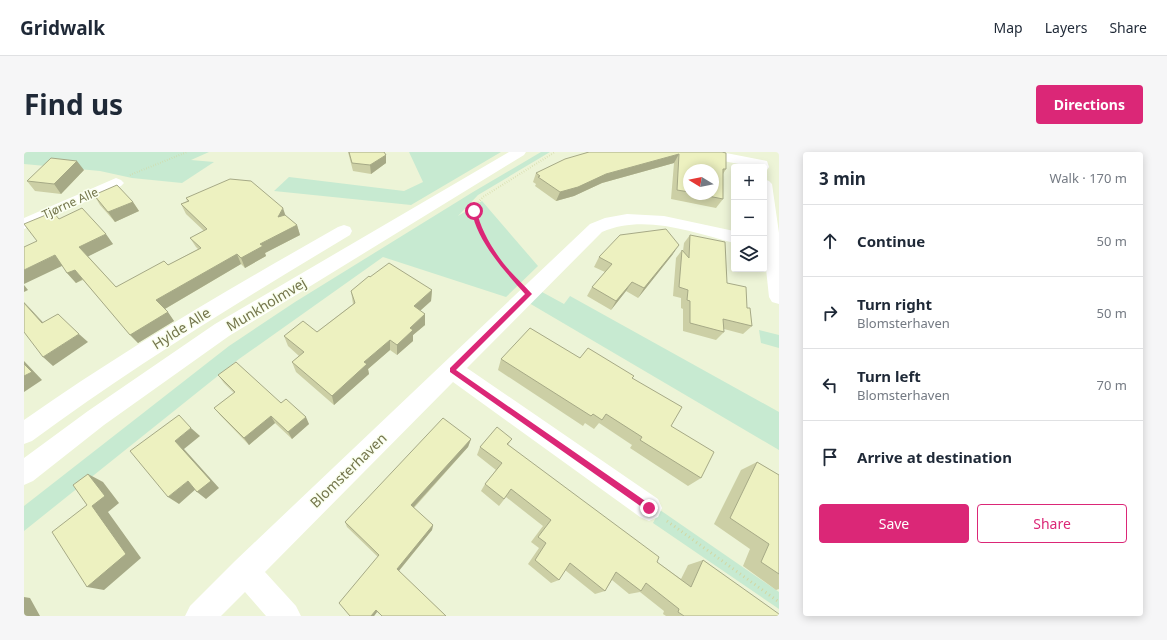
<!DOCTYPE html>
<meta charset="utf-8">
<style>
body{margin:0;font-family:"Noto Sans",sans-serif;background:#f6f6f7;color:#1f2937}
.controls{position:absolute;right:12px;top:12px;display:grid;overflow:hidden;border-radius:4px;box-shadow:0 2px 10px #0003}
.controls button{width:36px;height:36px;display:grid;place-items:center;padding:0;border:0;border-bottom:1px solid #e0e1e3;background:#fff;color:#1f2937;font:20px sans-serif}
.compass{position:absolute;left:659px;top:12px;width:36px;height:36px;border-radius:50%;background:#fff;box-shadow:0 2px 10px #0003;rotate:280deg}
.stop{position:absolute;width:12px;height:12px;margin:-9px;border:3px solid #db2777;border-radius:50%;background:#fff}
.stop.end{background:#db2777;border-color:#fff;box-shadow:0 1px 4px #0008}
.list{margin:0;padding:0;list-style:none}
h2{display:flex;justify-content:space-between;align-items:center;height:52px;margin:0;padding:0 16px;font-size:17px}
h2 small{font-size:13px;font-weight:400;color:#747a83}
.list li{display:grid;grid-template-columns:26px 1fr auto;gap:12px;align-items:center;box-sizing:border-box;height:72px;padding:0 16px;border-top:1px solid #e0e1e3}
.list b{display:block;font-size:15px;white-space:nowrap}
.list p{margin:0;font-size:13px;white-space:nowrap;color:#747a83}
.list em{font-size:13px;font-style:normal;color:#747a83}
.actions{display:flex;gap:8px;padding:12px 16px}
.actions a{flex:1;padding:9px 0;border:1px solid #db2777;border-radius:4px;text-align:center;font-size:14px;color:#db2777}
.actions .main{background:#db2777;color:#fff}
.icon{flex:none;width:22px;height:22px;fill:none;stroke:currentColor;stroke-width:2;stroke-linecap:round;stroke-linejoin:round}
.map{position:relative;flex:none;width:755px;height:464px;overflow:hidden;border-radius:4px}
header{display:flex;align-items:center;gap:24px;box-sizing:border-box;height:56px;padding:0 20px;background:#fff;border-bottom:1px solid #e0e1e3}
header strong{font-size:19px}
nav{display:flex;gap:22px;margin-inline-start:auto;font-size:14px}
.intro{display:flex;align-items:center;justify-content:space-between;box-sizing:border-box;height:96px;padding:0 24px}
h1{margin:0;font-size:28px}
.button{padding:10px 18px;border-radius:4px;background:#db2777;color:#fff;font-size:14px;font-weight:700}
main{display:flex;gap:24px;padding:0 24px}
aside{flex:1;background:#fff;border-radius:4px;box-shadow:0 2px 10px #0003}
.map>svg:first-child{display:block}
</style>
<header>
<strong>Gridwalk</strong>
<nav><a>Map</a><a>Layers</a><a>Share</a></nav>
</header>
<div class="intro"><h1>Find us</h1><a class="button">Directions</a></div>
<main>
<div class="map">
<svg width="755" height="464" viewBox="0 0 755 464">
<rect width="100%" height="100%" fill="#f6fce8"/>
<path fill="#edf4d7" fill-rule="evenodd" d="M 0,0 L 755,0 L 755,464 L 0,464 ZM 710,15 L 740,15 L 740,117 L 710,117 ZM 665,18 L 689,18 L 689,42 L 665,42 Z"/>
<path fill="#c7ead1" d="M 0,0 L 185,0 L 167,8 L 190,10 L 158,31 L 108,26 L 76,19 L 0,12 Z
M 385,0 L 477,0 L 387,53 L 250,39 L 265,25 L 380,39 L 399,30 Z
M 517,0 L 526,0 L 454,43 L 434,64 L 458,49 L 514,114 L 482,145 L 359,105 L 215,207 L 0,379 L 0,354 L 205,194 L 271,150 L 449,40 Z
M 518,140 L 540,152 L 546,144 L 755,260 L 755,298 L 505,151 Z
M 735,178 L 755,183 L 755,196 L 737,191 Z
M 636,358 L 755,440 L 755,457 L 629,371 Z"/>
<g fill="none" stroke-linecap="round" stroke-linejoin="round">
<path stroke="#d2d7a3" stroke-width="2" stroke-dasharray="0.5 2" stroke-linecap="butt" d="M 106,23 L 163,0
M 484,120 C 473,106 449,77 451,59 C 452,53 455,49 459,45 L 531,0"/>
<path stroke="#d2d7a3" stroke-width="2.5" stroke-dasharray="1 3" stroke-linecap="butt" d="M 483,119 L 492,129"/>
<path stroke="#d2d7a3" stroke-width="3" stroke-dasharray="1 3.5" stroke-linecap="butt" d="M 643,369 L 755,450"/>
<path fill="#fff" fill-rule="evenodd" d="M 485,0 L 502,0 L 500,3 L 205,184 L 80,273 L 9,329 L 0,333 L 0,306 L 64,259 L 191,172 Z
M 667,0 L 697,0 L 738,8 L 743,9 L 745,15 L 743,18 L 740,19 L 740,15 L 730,15 L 674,4 L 669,3 Z
M 92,26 L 97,28 L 100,31 L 97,34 L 0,77 L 0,66 Z
M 740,27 L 745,29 L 748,32 L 755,81 L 755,152 L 748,150 L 745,145 L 740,98 Z
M 603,62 L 640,64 L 710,79 L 710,91 C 668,80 620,62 578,80 L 443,216 L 634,347 L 638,356 L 634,365 L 625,369 L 616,365 L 429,230 L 241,420 L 272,454 L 277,464 L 242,464 L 221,440 L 197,464 L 161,464 L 166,454 L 211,409 L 566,72 L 581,66 Z
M 320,73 L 326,75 L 328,79 L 326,83 C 218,148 110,214 8,289 L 0,292 L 0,268 C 101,197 207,136 314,75 Z"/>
</g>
<path fill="#cccfa5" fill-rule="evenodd" d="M 324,0 L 360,0 L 362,3 L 362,11 L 347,22 L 329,19 Z
M 564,0 L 698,0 L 702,17 L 699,22 L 699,47 L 692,56 L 647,47 L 650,11 L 578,31 L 550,44 L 532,49 L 511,34 L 512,32 L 509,30 L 512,21 ZM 665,18 L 689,42 L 665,42 Z
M 60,18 L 37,42 L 11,39 L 3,29 Z
M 70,43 L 109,50 L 115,59 L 91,70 L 76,53 Z
M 162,46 L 262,64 L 273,73 L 276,83 L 241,101 L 242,104 L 221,116 L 217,112 L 141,157 L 150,169 L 114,191 L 59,128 L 52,131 L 43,121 L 38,113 L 13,89 L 35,67 L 89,92 L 64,104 L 92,135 L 144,113 L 174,97 L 172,95 L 166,86 L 180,79 L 162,62 L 157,52 L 163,49 Z
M 666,83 L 703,131 L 723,156 L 728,174 L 719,182 L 700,177 L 700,180 L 692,188 L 659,179 L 659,157 L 657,156 L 657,146 L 649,144 L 652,106 L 658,98 L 659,99 L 660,91 Z
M 649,102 L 614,146 L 602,139 L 587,158 L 563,144 L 568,135 L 581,120 L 570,115 L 575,105 Z
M 346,125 L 408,138 L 407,149 L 396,159 L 401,162 L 401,173 L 389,183 L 389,189 L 373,203 L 366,198 L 344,217 L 345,222 L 310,253 L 272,220 L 268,210 L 275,204 L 264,194 L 260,184 L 293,180 L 329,152 L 327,139 Z
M 556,206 L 608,226 L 647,274 L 677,326 L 664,334 L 606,296 L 608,293 L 575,271 L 570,277 L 561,271 L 559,274 L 474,218 L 477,207 Z
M 194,223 L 257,251 L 285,272 L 268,287 L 251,271 L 225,293 L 196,263 L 190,256 L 210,241 L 200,231 Z
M 447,287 L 444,295 L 390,356 L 409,373 L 408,378 L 375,419 L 422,464 L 358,464 L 353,460 L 350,464 L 326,464 L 354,405 L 323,375 L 321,370 Z
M 488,287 L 484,293 L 633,410 L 657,427 L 664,413 L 679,408 L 755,464 L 642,464 L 639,462 L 640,459 L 616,440 L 605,442 L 588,428 L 581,439 L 571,442 L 541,418 L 535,428 L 527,431 L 504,412 L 515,396 L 507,390 L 519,374 L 482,345 L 475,354 L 457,339 L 461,332 L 472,318 L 453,303 L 456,295 Z
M 733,310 L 755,323 L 755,437 L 752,438 L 719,414 L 726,397 L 690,372 L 717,318 Z"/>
<path fill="#a6a986" d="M 655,2 L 650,11 L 578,31 L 550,44 L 532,49 L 536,40 L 582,22 Z
M 362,3 L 362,11 L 347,22 L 346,13 Z
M 53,9 L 60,18 L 37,42 L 30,32 Z
M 109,50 L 115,59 L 91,70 L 84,60 Z
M 259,56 L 262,65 L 254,65 Z
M 273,73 L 276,83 L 241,101 L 242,104 L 221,116 L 217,106 L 236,92 Z
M 82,82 L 89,92 L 63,105 L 55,95 Z
M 655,93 L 649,102 L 614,146 L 620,136 Z
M 213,102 L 217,112 L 139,158 L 132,148 Z
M 31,103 L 40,113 L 0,132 L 0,118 Z
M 51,118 L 59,127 L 52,131 L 43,121 Z
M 608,130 L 602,139 L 587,158 L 592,149 Z
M 0,133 L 4,138 L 0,140 Z
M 408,138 L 407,149 L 389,165 L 390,154 Z
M 0,150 L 28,180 L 18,171 L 0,151 Z
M 144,160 L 150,169 L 114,191 L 106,183 Z
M 401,162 L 401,173 L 389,183 L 389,189 L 373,203 L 373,193 L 386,176 Z
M 55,182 L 64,190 L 29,214 L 19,205 Z
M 366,188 L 366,198 L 344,217 L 345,222 L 310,253 L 308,244 L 340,210 Z
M 0,209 L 18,228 L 0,240 Z
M 247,264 L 251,271 L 225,293 L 220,286 Z
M 282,265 L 285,272 L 268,287 L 264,280 Z
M 167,276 L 176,284 L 160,297 L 195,336 L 182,347 L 173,340 L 151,289 Z
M 447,287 L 444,295 L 386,359 L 387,353 Z
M 64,322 L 79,330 L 95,351 L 84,360 L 117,406 L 80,438 L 63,435 L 68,354 Z
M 164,329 L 173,336 L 155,352 L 144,345 Z
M 409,373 L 408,378 L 373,421 L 373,417 Z
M 0,445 L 6,446 L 16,464 L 0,464 Z
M 352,458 L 353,460 L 350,464 L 347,464 Z"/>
<path fill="#edf1c0" stroke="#a6a986" d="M 325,0 L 360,0 L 362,3 L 346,13 L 328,11 Z
M 565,0 L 698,0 L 702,1 L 702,17 L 699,17 L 699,47 L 674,42 L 689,42 L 689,18 L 665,18 L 665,40 L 653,38 L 655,2 L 582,22 L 554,35 L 536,40 L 514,25 L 516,24 L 512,21 L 541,7 Z
M 27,6 L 53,9 L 30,32 L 3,29 Z
M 206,27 L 227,29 L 259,56 L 254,65 L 261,63 L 273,73 L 236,92 L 239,94 L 217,106 L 213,102 L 132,148 L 144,160 L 106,183 L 51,118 L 43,121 L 31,103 L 0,118 L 0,95 L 13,89 L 0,72 L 29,60 L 35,67 L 58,56 L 82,82 L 55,95 L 92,135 L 140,109 L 144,113 L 177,96 L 166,86 L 183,77 L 157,52 L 165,49 L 162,46 Z
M 93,33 L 109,50 L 84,60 L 70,43 Z
M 642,77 L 655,93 L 620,136 L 608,130 L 592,149 L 568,135 L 588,112 L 575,105 L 596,83 Z
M 666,83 L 701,90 L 703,131 L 722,135 L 723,156 L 726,156 L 728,174 L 699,167 L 700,180 L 666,171 L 666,149 L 663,148 L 664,138 L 655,135 L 658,98 L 665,106 Z
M 365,111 L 408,138 L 390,154 L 401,162 L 386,176 L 389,178 L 373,193 L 366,188 L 340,210 L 343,212 L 308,244 L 268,210 L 280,200 L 260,184 L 279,169 L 293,180 L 331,151 L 327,139 L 345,124 L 346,125 Z
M 0,151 L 18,171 L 34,162 L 55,182 L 19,205 L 0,180 Z
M 506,176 L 556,206 L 564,196 L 610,224 L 608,226 L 658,255 L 647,274 L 690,300 L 677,326 L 616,288 L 618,285 L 582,262 L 578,268 L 569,262 L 567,264 L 477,207 Z
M 212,210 L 257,251 L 262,247 L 282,265 L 264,280 L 247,264 L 220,286 L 190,256 L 211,240 L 194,223 Z
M 0,212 L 8,220 L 0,224 Z
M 155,263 L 167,276 L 151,289 L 187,329 L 173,340 L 164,329 L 144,345 L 106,299 Z
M 419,266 L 447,287 L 387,353 L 409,373 L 373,417 L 422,464 L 358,464 L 352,458 L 347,464 L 326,464 L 315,451 L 355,403 L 321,370 Z
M 473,275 L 488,287 L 483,292 L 635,405 L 633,410 L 667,435 L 679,408 L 755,462 L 755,464 L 660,464 L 654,460 L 655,457 L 622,431 L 617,439 L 592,420 L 581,439 L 546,411 L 535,428 L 511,408 L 522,391 L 514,385 L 527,368 L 487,337 L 480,347 L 461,332 L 478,311 L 456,295 Z
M 733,310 L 755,323 L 755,422 L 737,410 L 745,392 L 706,366 Z
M 64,322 L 81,344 L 68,354 L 102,402 L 63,435 L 28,380 L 63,353 L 49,333 Z"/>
<path fill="#db2777" d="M 450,58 L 453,59 C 456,78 473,105 486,119 C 493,127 501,134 508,142 L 432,218 L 627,353 L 627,358 L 622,358 L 426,220 L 426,216 L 501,142 C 482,121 452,88 448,59 Z"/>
<g text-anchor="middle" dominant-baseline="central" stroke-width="3" stroke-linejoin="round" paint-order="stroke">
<g font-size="12" fill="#74764c" stroke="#faffef">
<text transform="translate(46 51) rotate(-24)">Tjørne Alle</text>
</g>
<g font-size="14" fill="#74764c" stroke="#faffef">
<text transform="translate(242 152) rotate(-31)">Munkholmvej</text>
<text transform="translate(157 176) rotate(-32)">Hylde Alle</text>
<text transform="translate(324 318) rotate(-44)">Blomsterhaven</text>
</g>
</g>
</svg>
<div class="controls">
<button>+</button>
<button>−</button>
<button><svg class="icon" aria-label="layers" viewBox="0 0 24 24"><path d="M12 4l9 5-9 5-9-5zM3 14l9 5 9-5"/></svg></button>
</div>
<svg class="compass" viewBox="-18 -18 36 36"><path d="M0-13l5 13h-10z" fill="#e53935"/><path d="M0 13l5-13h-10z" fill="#747a83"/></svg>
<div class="stop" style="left:450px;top:59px"></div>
<div class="stop end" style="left:625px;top:356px"></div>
</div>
<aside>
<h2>3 min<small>Walk · 170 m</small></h2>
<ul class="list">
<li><svg class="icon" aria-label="ahead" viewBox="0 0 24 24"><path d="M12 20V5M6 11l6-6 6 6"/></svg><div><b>Continue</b></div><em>50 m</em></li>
<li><svg class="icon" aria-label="right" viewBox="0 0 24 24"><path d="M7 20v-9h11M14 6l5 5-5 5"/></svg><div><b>Turn right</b><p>Blomsterhaven</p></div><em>50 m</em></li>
<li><svg class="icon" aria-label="left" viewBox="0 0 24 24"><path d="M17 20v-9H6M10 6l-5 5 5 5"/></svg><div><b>Turn left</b><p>Blomsterhaven</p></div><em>70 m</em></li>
<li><svg class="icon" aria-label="arrive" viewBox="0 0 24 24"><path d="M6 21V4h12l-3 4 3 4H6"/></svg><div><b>Arrive at destination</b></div></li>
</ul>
<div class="actions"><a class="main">Save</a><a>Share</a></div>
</aside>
</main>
